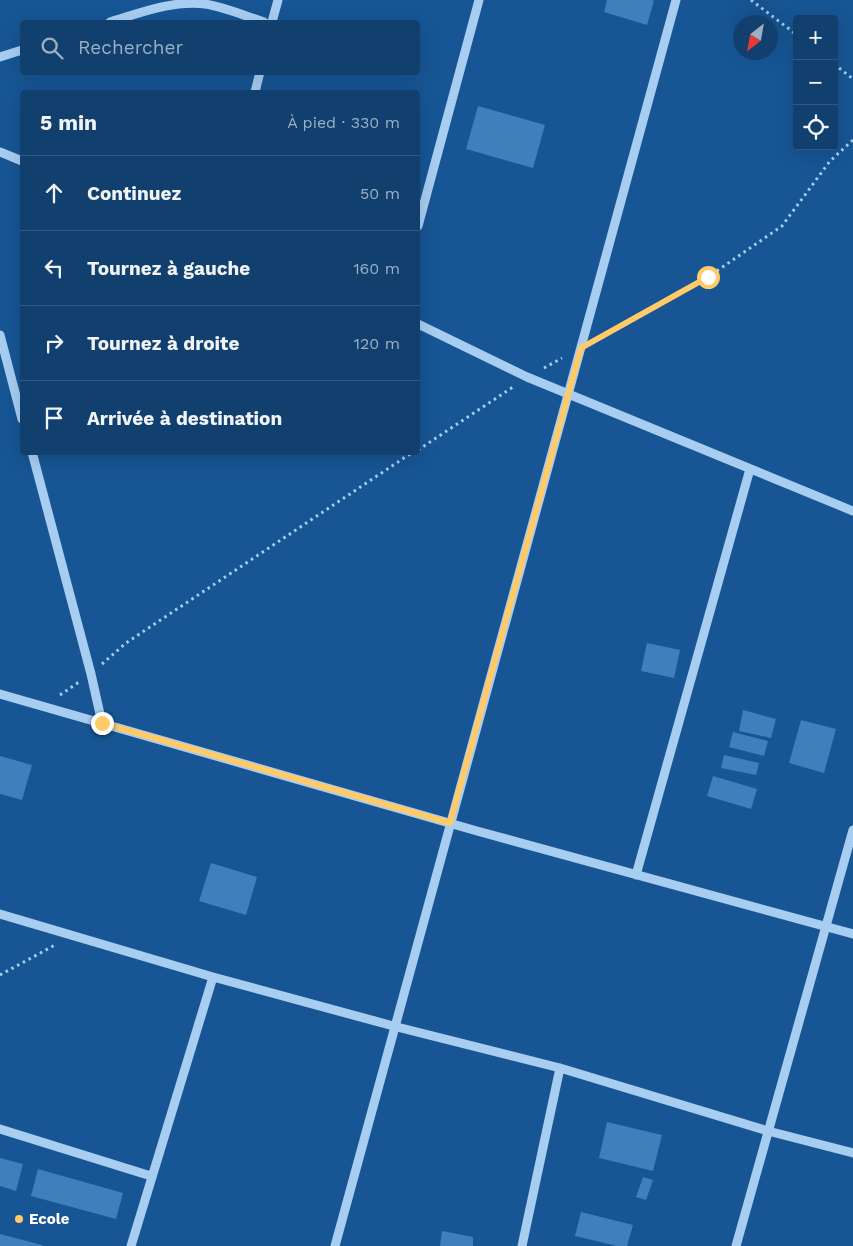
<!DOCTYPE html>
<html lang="fr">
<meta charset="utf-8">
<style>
body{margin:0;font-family:"Work Sans",sans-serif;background:#1e4b77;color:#f1f3f6}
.controls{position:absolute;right:15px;top:15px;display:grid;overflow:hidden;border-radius:5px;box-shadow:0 5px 20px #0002}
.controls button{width:45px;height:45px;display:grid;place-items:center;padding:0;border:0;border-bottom:1px solid #305982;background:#11406f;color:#f1f3f6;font:25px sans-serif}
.compass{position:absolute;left:733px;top:15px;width:45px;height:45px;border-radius:50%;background:#11406f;box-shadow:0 5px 20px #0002;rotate:211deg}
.stop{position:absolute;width:15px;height:15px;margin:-11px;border:4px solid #ffca67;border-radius:50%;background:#fff}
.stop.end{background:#ffca67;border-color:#fff;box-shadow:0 1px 5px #0008}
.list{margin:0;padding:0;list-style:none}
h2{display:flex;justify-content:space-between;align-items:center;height:65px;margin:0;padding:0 20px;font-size:21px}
h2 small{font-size:16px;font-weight:400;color:#9cafc3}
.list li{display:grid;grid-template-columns:32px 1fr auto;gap:15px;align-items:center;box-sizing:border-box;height:75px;padding:0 20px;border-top:1px solid #305982}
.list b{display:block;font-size:19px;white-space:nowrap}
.list em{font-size:16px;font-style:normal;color:#9cafc3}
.icon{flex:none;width:28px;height:28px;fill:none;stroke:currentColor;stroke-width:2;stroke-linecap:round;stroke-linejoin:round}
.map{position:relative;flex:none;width:853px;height:1246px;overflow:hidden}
.search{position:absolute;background:#11406f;box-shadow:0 5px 20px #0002;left:20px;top:20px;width:400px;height:55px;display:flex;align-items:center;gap:12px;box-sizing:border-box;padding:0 18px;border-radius:5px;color:#9cafc3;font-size:19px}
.panel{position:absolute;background:#11406f;box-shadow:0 5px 20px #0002;left:20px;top:90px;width:400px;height:365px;border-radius:5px}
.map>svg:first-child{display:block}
</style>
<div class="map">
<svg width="853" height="1246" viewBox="0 0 853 1246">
<rect width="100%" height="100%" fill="#175594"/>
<path fill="#3f7fbc" d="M 607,0 L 652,0 L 654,1 L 647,25 L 604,12 Z
M 478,106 L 545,125 L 533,168 L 466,149 Z
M 647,643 L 680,650 L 674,678 L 641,671 Z
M 743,710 L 776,719 L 771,738 L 739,731 Z
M 801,720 L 836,729 L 824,773 L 789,763 Z
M 733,732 L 768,741 L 764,756 L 729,747 Z
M 724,755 L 759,763 L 756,775 L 721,768 Z
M 0,756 L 32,765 L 22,800 L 0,794 Z
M 713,776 L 757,789 L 751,809 L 707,796 Z
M 211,863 L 257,877 L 246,915 L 199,901 Z
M 607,1122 L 662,1135 L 653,1171 L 599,1158 Z
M 0,1158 L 23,1164 L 16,1191 L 0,1186 Z
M 38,1169 L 123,1193 L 116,1219 L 31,1196 Z
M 643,1177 L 653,1180 L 646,1200 L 636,1197 Z
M 581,1212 L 633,1225 L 627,1246 L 617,1246 L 575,1236 Z
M 442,1231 L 473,1237 L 473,1246 L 440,1246 Z
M 0,1234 L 42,1245 L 42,1246 L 0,1246 Z"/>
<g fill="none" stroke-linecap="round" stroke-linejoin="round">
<path stroke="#a7cdf1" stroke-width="3" stroke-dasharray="2.5 4" stroke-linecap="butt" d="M 751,0 L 797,35
M 834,64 L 853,79
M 598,338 L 708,277 L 782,226 L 830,161 L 853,140
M 544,368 L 562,358
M 418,450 L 513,387
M 102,664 L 126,643 L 413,452
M 60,695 L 79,682
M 0,975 L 55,945"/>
<path stroke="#a7cdf1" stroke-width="9" d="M 110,22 C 140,13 173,0 205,4 C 225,7 245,16 264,22
M 272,22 L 278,0
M 0,57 L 22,50
M 255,92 L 260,72
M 0,152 L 22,161
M 418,226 L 479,0
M 418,324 L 527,377 L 853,511
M 0,335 L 22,419
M 32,452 L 91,674 L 102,723
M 0,694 L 477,831 L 853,934
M 636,875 L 750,469
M 0,914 L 213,977 L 397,1027 L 560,1068 L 768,1131 L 853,1153
M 0,1129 L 151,1176
M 131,1246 L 213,977
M 335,1246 L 676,0
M 522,1246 L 560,1068
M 736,1246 L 853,830"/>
</g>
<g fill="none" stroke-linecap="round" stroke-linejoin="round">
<path stroke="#ffca67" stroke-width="6" d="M 102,723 L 450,823 L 581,348 L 708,277"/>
</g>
<circle fill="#ffca67" stroke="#175594" stroke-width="2" cx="19" cy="1219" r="5"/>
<g text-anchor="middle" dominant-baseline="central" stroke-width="4" stroke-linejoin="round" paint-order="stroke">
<g font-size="15" font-weight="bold" fill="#fff" stroke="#175594" text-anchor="start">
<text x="29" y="1219">Ecole</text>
</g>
</g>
</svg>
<div class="controls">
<button>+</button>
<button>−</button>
<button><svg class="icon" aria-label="locate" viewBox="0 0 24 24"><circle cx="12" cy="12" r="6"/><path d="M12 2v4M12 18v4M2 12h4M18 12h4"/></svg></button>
</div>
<svg class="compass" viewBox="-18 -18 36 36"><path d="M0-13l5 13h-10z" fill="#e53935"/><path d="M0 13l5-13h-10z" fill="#9cafc3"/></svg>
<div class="stop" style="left:708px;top:277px"></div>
<div class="stop end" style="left:102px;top:723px"></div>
<div class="search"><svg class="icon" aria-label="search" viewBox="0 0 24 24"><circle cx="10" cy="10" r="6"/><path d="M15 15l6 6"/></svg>Rechercher</div>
<section class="panel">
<h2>5 min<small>À pied · 330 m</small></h2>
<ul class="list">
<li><svg class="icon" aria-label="ahead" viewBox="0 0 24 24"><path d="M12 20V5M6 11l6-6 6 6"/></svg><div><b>Continuez</b></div><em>50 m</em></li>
<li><svg class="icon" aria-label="left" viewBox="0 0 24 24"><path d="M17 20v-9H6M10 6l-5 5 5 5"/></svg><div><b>Tournez à gauche</b></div><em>160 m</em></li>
<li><svg class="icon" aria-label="right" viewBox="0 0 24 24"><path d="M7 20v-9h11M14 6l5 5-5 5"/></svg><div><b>Tournez à droite</b></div><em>120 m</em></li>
<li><svg class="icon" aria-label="arrive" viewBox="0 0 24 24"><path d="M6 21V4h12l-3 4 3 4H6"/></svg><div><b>Arrivée à destination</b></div></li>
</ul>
</section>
</div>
